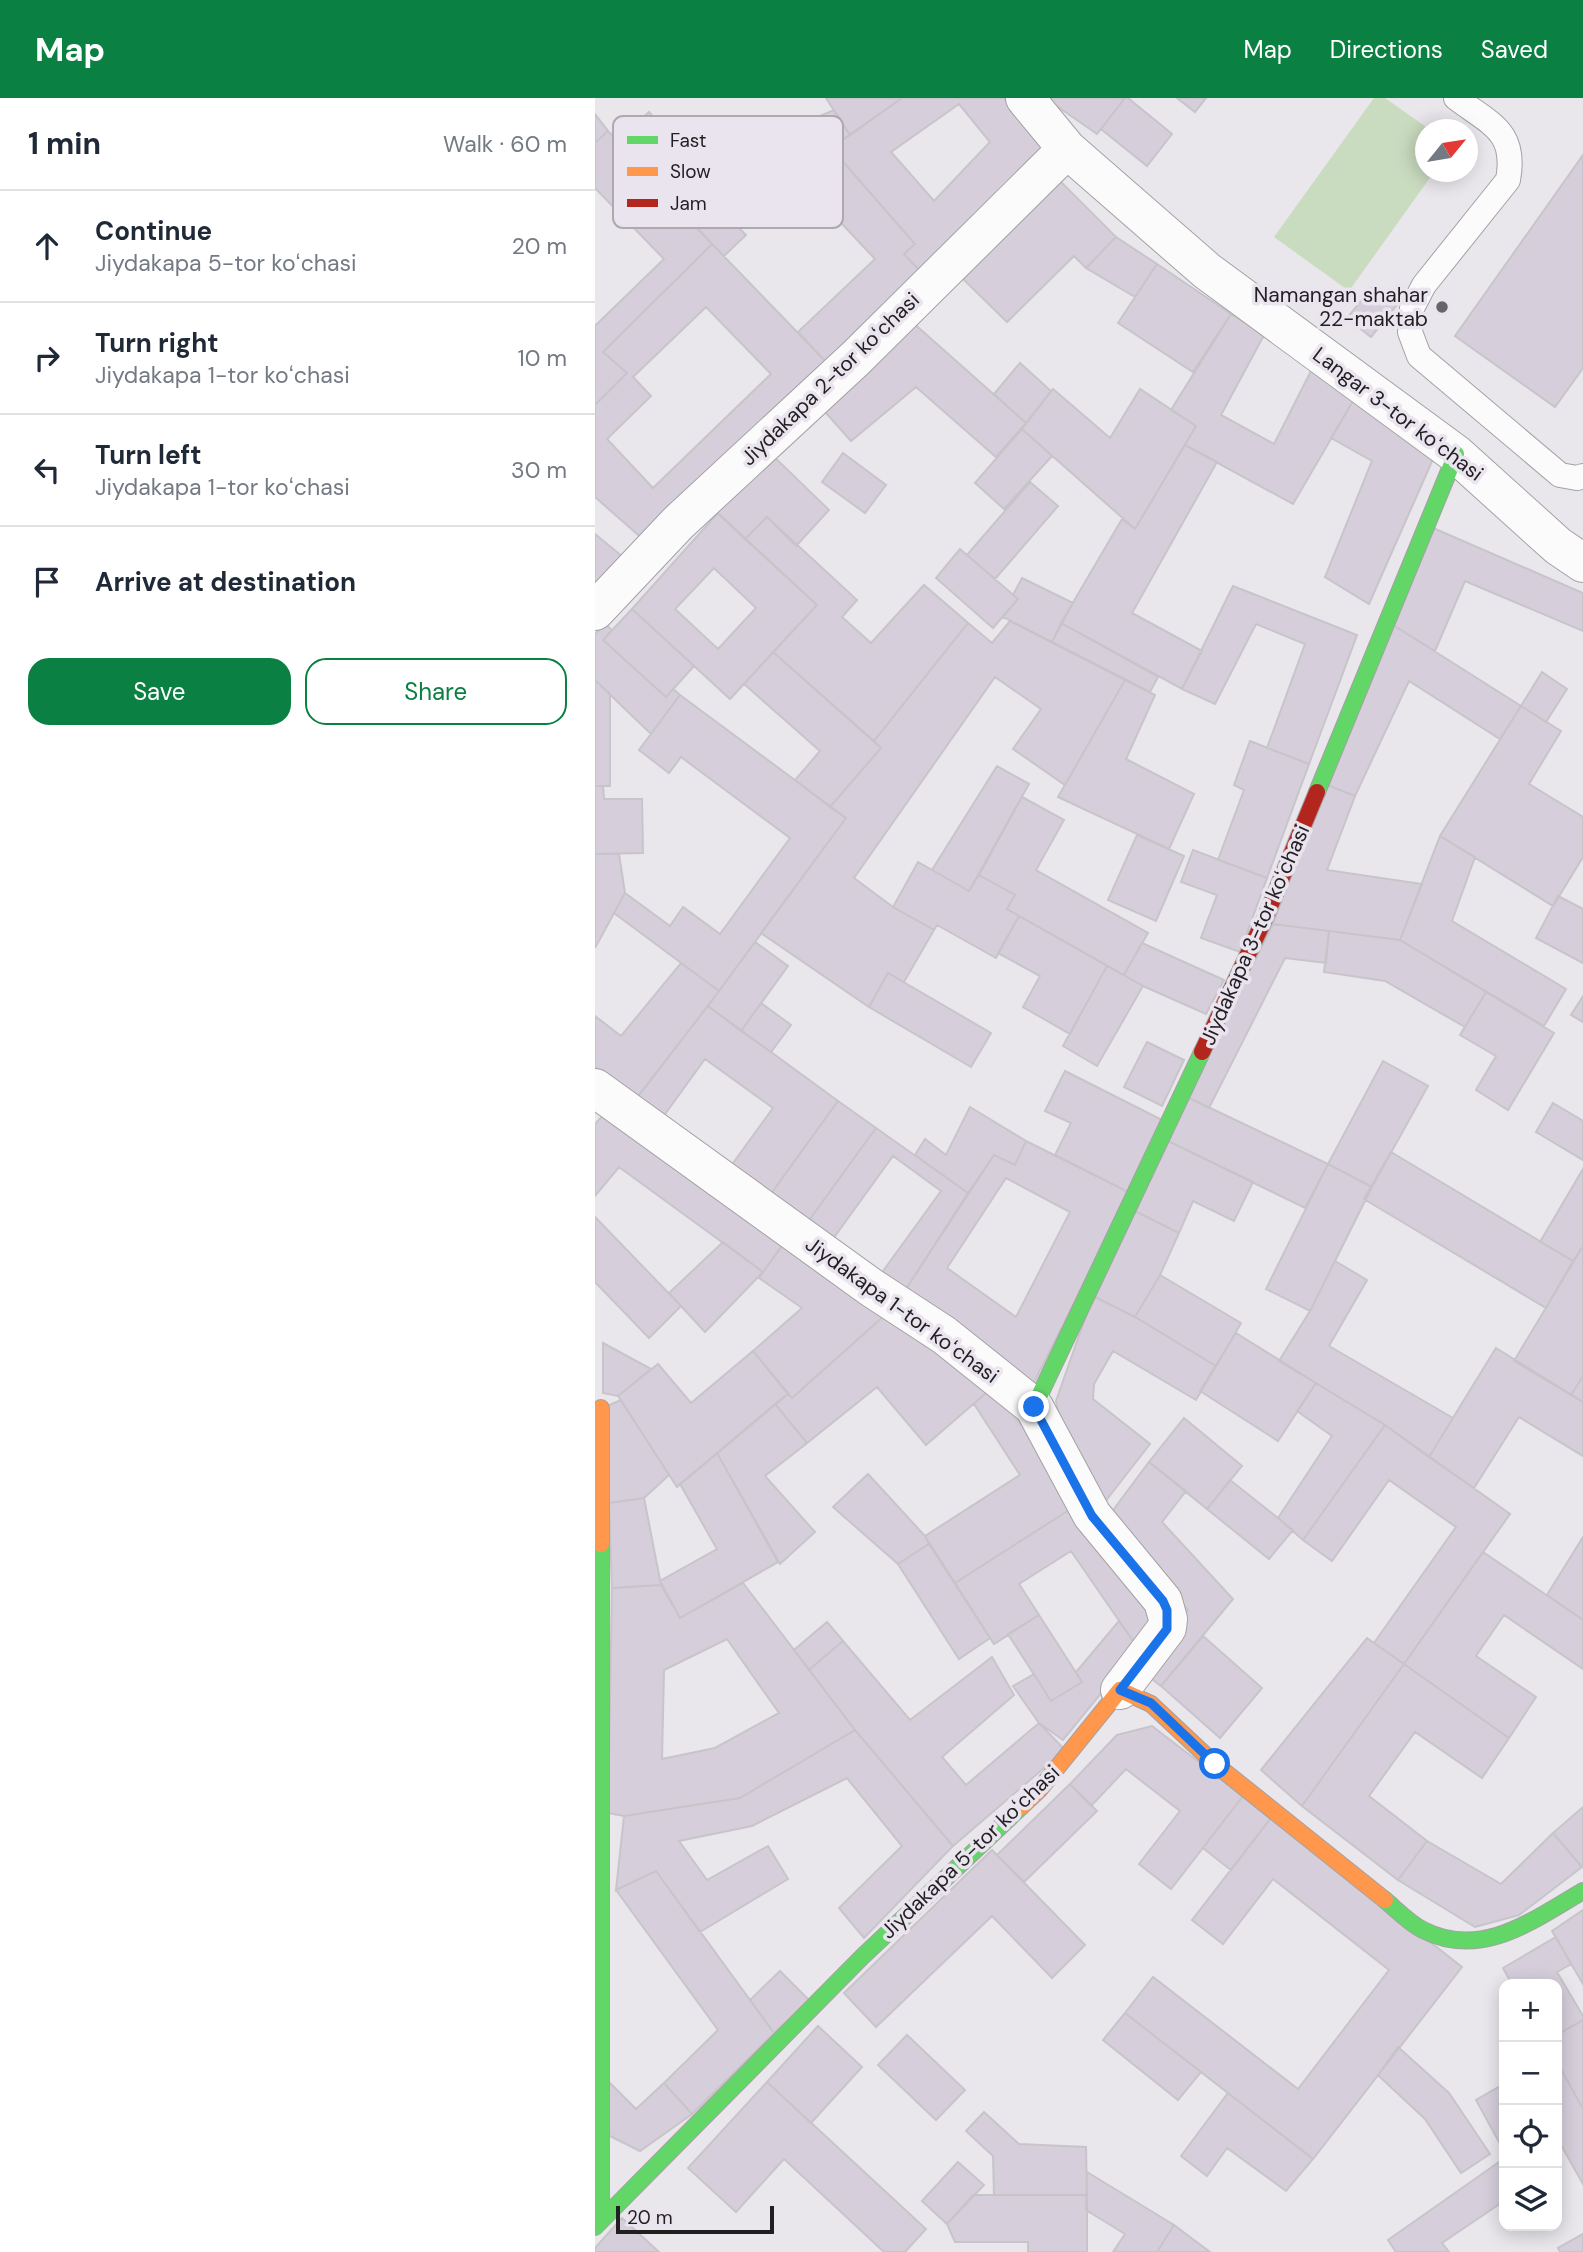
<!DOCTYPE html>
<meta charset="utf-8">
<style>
body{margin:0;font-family:"DM Sans",sans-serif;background:#f2f2f3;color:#1f2937}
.controls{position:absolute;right:21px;bottom:21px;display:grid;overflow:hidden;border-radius:14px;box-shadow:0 4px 18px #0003}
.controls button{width:63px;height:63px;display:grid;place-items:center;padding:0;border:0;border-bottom:2px solid #e0e1e3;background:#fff;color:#1f2937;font:35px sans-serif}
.compass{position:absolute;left:820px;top:21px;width:63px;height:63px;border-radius:50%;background:#fff;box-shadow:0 4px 18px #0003;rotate:60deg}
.scale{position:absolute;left:21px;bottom:18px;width:158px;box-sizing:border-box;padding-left:7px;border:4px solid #211f22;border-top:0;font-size:19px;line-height:24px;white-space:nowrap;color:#211f22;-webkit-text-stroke:5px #eae4ee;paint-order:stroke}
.stop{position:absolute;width:21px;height:21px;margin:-16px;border:5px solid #1a73e8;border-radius:50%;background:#fff}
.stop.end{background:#1a73e8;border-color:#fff;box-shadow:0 2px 7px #0008}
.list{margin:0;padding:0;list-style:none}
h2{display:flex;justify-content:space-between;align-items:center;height:91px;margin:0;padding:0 28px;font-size:30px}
h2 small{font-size:23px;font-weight:400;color:#747a83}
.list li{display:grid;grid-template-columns:46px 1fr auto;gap:21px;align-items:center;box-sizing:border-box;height:112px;padding:0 28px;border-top:2px solid #e0e1e3}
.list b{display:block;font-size:26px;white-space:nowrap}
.list p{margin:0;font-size:23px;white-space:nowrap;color:#747a83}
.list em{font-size:23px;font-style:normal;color:#747a83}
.actions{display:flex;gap:14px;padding:21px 28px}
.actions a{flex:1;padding:16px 0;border:2px solid #0b8043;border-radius:21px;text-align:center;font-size:24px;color:#0b8043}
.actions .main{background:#0b8043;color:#fff}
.icon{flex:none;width:38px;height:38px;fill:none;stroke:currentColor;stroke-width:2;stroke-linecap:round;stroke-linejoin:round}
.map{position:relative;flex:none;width:988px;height:2154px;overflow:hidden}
header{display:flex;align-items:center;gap:42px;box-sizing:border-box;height:98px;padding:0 35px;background:#0b8043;color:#fff}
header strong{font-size:33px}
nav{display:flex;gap:38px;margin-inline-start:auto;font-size:24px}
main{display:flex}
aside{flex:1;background:#fff}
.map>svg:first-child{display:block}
</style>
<header>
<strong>Map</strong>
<nav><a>Map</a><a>Directions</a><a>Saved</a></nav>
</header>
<main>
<aside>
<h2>1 min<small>Walk · 60 m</small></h2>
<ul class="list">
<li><svg class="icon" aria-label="ahead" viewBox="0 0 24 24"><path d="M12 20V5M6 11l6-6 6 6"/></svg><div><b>Continue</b><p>Jiydakapa 5-tor koʻchasi</p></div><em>20 m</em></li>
<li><svg class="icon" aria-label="right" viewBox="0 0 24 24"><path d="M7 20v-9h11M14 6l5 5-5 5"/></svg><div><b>Turn right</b><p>Jiydakapa 1-tor koʻchasi</p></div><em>10 m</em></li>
<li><svg class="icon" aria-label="left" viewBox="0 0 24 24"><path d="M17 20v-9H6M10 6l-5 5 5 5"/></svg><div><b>Turn left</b><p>Jiydakapa 1-tor koʻchasi</p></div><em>30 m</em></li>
<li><svg class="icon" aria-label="arrive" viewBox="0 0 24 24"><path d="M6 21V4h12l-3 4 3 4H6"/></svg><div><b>Arrive at destination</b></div></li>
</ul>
<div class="actions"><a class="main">Save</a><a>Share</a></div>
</aside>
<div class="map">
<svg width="988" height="2154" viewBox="0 0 988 2154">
<rect width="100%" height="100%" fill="#e9e6ec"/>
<path fill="#cadcc0" d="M 779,0 L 790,0 L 834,31 L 830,32 L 830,74 L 839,74 L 754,193 L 679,139 Z"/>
<path fill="#d6cfdb" stroke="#c7c5ca" stroke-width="2" fill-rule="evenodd" d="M 231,0 L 307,0 L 255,37 Z
M 307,0 L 409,0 L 457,53 L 332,181 L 309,156 L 320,146 L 236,50 ZM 364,6 L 395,44 L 339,103 L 296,54 Z
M 455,0 L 530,0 L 502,36 L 459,6 Z
M 530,0 L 533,0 L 577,36 L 552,68 L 506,31 Z
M 582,0 L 611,0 L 600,14 Z
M 239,12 L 255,37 L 236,50 L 211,62 L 184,35 Z
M 54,14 L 111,77 L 78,106 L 22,43 Z
M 0,16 L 13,33 L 0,45 Z
M 178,29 L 211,62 L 142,128 L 151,137 L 129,158 L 78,106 L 105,81 L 116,92 Z
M 13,33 L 117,146 L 8,254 L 32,275 L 0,307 L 0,228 L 69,161 L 0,90 L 0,45 Z
M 236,50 L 320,146 L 309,156 L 329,177 L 233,266 L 203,234 L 280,161 L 203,79 Z
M 988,57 L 988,270 L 960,309 L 860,238 Z
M 463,81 L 521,139 L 491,170 L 479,158 L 412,224 L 365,178 Z
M 521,139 L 562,166 L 540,199 L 491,170 Z
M 117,146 L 233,266 L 51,444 L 0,399 L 0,307 L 32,275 L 8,254 ZM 111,209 L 176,276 L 58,390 L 12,341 L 56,298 L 38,279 Z
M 562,166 L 636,216 L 598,274 L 523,225 Z
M 778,188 L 802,207 L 776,239 L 752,220 Z
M 636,216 L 669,237 L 626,317 L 679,346 L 718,269 L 761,298 L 698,406 L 590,347 L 601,328 L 576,312 Z
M 316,223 L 431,325 L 401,359 L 321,289 L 256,343 L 223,306 Z
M 425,265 L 456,293 L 431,325 L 399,296 Z
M 458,291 L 515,340 L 545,291 L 601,328 L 540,431 L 427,331 Z
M 761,298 L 842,352 L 774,506 L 730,479 L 777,363 L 736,340 Z
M 427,331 L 457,358 L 409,411 L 380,385 Z
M 590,347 L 622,364 L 537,515 L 607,553 L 587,591 L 466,525 L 527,421 L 540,431 Z
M 173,353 L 234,412 L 201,448 L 172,419 L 150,441 L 118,411 Z
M 248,355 L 291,387 L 270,415 L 227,384 Z
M 435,384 L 463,408 L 400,481 L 372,457 Z
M 123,415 L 222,507 L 135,601 L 37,511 ZM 119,470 L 161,510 L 123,551 L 80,511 Z
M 172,419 L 262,502 L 247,519 L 276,545 L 329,487 L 373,525 L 279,643 L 178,554 L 222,507 L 150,441 Z
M 838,430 L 988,495 L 988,533 L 870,483 L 840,553 L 798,527 Z
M 0,436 L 34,464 L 0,495 Z
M 365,451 L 423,501 L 398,530 L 341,480 Z
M 427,480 L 478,505 L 457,544 L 408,519 L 423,501 L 418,497 Z
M 638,488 L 762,537 L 714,666 L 672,650 L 710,546 L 661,526 L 620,606 L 587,591 Z
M 37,511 L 99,568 L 71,599 L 8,542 Z
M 415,523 L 530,582 L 470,687 L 418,651 L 446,611 L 400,579 L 259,780 L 298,809 L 339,832 L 309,884 L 293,875 L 274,909 L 166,835 L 251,720 L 235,709 L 286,650 L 279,643 L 373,525 L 397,545 Z
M 466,525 L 563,579 L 555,594 L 457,544 Z
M 10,526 L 17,532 L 8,542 L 71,599 L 78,591 L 85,597 L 56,636 L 0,582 L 0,536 Z
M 798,527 L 926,608 L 905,641 L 814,583 L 760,698 L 730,686 Z
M 178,554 L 286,650 L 235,709 L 200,682 L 225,653 L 149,586 Z
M 947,574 L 972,591 L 951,624 L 926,608 Z
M 0,582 L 15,596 L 15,688 L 0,688 Z
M 530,582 L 560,597 L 531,661 L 599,696 L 574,751 L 463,699 Z
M 85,597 L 251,720 L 124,893 L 19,815 L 30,795 L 75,828 L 88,809 L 125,836 L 195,740 L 86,659 L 74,675 L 44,652 Z
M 926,608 L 966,633 L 934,686 L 988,719 L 988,759 L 958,808 L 845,738 Z
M 655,643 L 714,666 L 672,780 L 623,762 L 649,692 L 639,687 Z
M 402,668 L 434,686 L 374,793 L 337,772 Z
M 730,686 L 760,698 L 732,772 L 827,786 L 805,842 L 678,826 Z
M 0,688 L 8,688 L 9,701 L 47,701 L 48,755 L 0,756 Z
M 427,699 L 469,722 L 441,772 L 553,835 L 529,877 L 412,811 L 420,797 L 384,777 Z
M 542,737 L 589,758 L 561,823 L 513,802 Z
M 845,738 L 880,759 L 857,823 L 971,891 L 949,928 L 805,842 Z
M 598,752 L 672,780 L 645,854 L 606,840 L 622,797 L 586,784 Z
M 0,756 L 24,756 L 30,795 L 0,850 Z
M 323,764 L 374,793 L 384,777 L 420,797 L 412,811 L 424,818 L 401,860 L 342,827 L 339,832 L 298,809 Z
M 963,798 L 988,811 L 988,865 L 941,840 Z
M 424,818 L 512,868 L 475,936 L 428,909 L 445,878 L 403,855 Z
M 678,826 L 734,833 L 731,865 L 690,860 L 614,1010 L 592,999 Z
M 734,833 L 805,842 L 891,894 L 870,929 L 790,883 L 729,874 Z
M 160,844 L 193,868 L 146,933 L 113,908 Z
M 547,845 L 629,882 L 611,916 L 548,888 L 529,877 Z
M 86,865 L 124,893 L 43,999 L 0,969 L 0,918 L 26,938 Z
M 512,868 L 548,888 L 502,968 L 468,948 Z
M 293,875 L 396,935 L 376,969 L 274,909 Z
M 891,894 L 959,935 L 913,1012 L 881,992 L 901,958 L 865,937 Z
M 988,898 L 988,924 L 976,917 Z
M 166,905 L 196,927 L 176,954 L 146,933 Z
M 113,908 L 243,1003 L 173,1100 L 133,1072 L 178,1010 L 110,961 L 65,1023 L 39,1003 Z
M 552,944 L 589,962 L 567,1008 L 529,989 Z
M 788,963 L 833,988 L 777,1089 L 733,1066 Z
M 470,973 L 571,1024 L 535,1095 L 460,1057 L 476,1025 L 450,1013 Z
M 592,999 L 733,1066 L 710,1110 L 571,1042 Z
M 243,1003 L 281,1030 L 205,1135 L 173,1100 Z
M 958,1005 L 988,1023 L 988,1062 L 941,1034 Z
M 375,1009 L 431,1043 L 420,1067 L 399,1057 L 373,1095 L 320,1057 L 330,1041 L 351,1057 Z
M 10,1015 L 190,1144 L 168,1174 L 24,1069 L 0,1098 L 0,1026 Z
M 281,1030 L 373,1095 L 307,1197 L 283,1180 L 346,1093 L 298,1058 L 230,1152 L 205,1135 Z
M 571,1042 L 658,1084 L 639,1123 L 598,1103 L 584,1135 L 540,1113 Z
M 431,1043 L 535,1095 L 437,1288 L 307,1197 L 399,1057 L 420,1067 ZM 411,1080 L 475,1114 L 421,1219 L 352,1170 Z
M 796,1054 L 978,1163 L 951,1210 L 769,1101 Z
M 733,1066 L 777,1089 L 715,1213 L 671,1191 Z
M 988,1071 L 988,1148 L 978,1163 L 945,1144 Z
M 540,1113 L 584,1135 L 565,1177 L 540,1219 L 498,1198 Z
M 0,1119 L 86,1208 L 54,1240 L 0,1184 Z
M 195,1136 L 299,1209 L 197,1300 L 158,1253 L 207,1210 L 164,1180 Z
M 128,1144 L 168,1174 L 110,1234 L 74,1195 Z
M 988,1148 L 988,1278 L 976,1297 L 919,1263 Z
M 740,1163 L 772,1182 L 734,1248 L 858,1320 L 834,1359 L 790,1327 L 684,1263 L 715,1213 Z
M 565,1177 L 646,1225 L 621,1268 L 540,1219 Z
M 498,1198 L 540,1219 L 621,1268 L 601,1302 L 518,1253 L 499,1286 L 498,1301 L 555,1346 L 506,1409 L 468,1334 L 461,1303 Z
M 299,1209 L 399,1288 L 331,1347 L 282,1289 L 212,1345 L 180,1306 L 193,1296 L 197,1300 Z
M 641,1235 L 721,1285 L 683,1343 L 605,1293 Z
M 8,1245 L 56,1271 L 23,1298 L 8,1295 Z
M 901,1250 L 988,1304 L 988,1358 L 924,1319 L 879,1390 L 834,1359 Z
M 158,1253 L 193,1296 L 82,1389 L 23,1298 L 63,1266 L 96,1305 Z
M 988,1278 L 988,1304 L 976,1297 Z
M 721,1285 L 790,1327 L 708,1442 L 683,1420 L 737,1338 L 702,1313 Z
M 393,1293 L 432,1323 L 485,1405 L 360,1485 L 330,1438 L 425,1377 L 379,1306 Z
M 26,1302 L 74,1377 L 49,1400 L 14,1405 L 12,1308 Z
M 180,1306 L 212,1345 L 170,1378 L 220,1434 L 185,1466 L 122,1355 Z
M 589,1320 L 647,1368 L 612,1411 L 554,1364 Z
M 790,1327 L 915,1416 L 809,1566 L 779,1545 L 861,1429 L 794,1382 L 737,1463 L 708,1442 Z
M 122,1355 L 183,1464 L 85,1520 L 65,1483 L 122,1451 L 85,1386 Z
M 554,1364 L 591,1393 L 567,1424 L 638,1501 L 566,1588 L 544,1571 L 593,1512 L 513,1419 Z
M 273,1376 L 330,1438 L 334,1446 L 303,1466 L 238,1409 Z
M 635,1382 L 698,1432 L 674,1461 L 612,1411 Z
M 49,1400 L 66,1487 L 17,1490 L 14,1405 Z
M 485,1405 L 570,1529 L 543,1550 L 476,1453 L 424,1486 L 444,1517 L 399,1546 L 360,1485 Z
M 988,1439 L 988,1522 L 952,1497 Z
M 334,1446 L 395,1540 L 364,1561 L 303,1466 Z
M 888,1454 L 988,1522 L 988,1571 L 909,1517 L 881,1558 L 941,1599 L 914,1640 L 809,1566 Z
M 148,1485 L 260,1632 L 145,1700 L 29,1718 L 13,1715 L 17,1490 L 66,1487 L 85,1520 ZM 132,1541 L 184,1615 L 120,1650 L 67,1661 L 69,1572 Z
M 444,1517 L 487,1584 L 456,1603 L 413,1536 Z
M 524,1523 L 543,1550 L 468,1642 L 444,1625 L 418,1588 L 439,1576 L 456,1603 L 487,1584 L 481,1574 Z
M 232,1524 L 248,1543 L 214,1572 L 199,1552 Z
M 608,1538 L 667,1590 L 625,1640 L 566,1588 Z
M 772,1540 L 809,1566 L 707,1708 L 666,1672 Z
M 248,1543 L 315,1622 L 397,1559 L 419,1597 L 347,1659 L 371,1687 L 444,1625 L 470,1652 L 358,1748 L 260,1632 L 214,1572 Z
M 809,1566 L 914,1640 L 887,1680 L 820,1634 L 774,1698 L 832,1743 L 803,1782 L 707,1708 Z
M 557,1628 L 648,1698 L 576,1791 L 544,1766 L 585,1713 L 531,1671 L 496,1708 L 475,1686 L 522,1637 Z
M 260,1632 L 358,1748 L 269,1840 L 244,1810 L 307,1748 L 252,1680 L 157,1728 L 84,1743 L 112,1782 L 173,1748 L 193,1781 L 105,1834 L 61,1773 L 21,1792 L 29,1718 L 145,1700 Z
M 475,1686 L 502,1713 L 429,1784 L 402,1757 Z
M 648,1698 L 676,1720 L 636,1772 L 608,1750 Z
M 988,1709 L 988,1769 L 987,1769 L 958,1735 Z
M 676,1720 L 867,1869 L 718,2061 L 530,1915 L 558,1879 L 703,1991 L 794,1872 L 678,1781 L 628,1846 L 597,1822 Z
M 958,1735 L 987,1769 L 924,1817 L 880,1829 L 803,1782 L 832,1743 L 906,1786 Z
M 397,1752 L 490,1847 L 457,1880 L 397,1818 L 281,1929 L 249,1895 Z
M 61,1773 L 179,1935 L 97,2016 L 69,1985 L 123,1932 L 21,1792 Z
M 988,1812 L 988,1886 L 957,1833 Z
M 961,1839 L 976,1866 L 962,1874 L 988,1918 L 988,1922 L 962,1937 L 962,1886 L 917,1886 L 908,1870 Z
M 185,1873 L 214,1902 L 179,1935 L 155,1902 Z
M 530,1915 L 606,1974 L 583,2002 L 508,1942 Z
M 988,1922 L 988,2011 L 962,1964 L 962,1937 Z
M 223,1928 L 267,1969 L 216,2025 L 172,1984 Z
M 312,1937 L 370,1992 L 341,2022 L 283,1967 Z
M 803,1949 L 854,1995 L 895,2056 L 866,2075 L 830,2021 L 783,1977 Z
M 962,1964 L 988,2011 L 988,2086 L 966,2047 L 962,2050 Z
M 9,1979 L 41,2011 L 69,1985 L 97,2016 L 45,2053 L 11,2036 Z
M 172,1984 L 331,2131 L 310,2154 L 289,2154 L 189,2061 L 141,2114 L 93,2070 Z
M 909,1986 L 909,2053 L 881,2002 Z
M 633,1995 L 718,2061 L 691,2093 L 632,2050 L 612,2078 L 586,2058 Z
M 389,2014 L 424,2046 L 491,2049 L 492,2097 L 399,2097 L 398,2058 L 371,2033 Z
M 907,2062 L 909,2066 L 909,2103 L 847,2145 L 854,2154 L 801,2154 L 793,2142 Z
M 363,2064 L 389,2087 L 352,2126 L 327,2103 Z
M 492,2074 L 579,2127 L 562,2154 L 518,2154 L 530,2136 L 491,2112 Z
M 378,2097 L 492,2097 L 492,2154 L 433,2154 L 433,2144 L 360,2144 L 352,2126 Z
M 27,2120 L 64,2154 L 0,2154 L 0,2150 Z
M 579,2127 L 615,2154 L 562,2154 Z
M 988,2136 L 988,2154 L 965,2154 L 963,2150 Z"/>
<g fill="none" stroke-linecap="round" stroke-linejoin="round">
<defs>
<path id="lane" d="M 861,0 C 895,26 922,33 913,82 L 829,187 L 817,210 L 815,234 L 824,258 L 965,377 L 982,380 L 988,378"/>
<path id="street" d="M 430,0 L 472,51 L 612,173 L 861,356 L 963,448 L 988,465
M 0,513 L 83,425 L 261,260 L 472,51
M 0,990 L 277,1190 L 349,1237 L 439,1309 L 497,1417 L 568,1503 L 573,1521 L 572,1530 L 525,1592"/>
<path id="fast" d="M 722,694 L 861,356
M 439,1309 L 607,954
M 6,1446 L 6,2122
M 790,1802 C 802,1812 814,1825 828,1832 C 887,1862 938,1822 988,1793
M 0,2129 L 267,1859 L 426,1709"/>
<path id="slow" d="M 6,1310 L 6,1446
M 426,1709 L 444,1692 L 525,1592 L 556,1606 L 620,1666 L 790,1802"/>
<path id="jam" d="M 607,954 L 671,818 L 722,694"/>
</defs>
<use href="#lane" stroke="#a3a1a5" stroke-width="26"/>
<use href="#street" stroke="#a3a1a5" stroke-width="40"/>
<use href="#fast" stroke="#a3a1a5" stroke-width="18"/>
<use href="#slow" stroke="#a3a1a5" stroke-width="18"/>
<use href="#jam" stroke="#a3a1a5" stroke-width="18"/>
<use href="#lane" stroke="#fcfbfc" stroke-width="24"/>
<use href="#street" stroke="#fcfbfc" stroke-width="38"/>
<use href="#fast" stroke="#63d668" stroke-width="16"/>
<use href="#slow" stroke="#ff974d" stroke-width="16"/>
<use href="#jam" stroke="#b3261e" stroke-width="16"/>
</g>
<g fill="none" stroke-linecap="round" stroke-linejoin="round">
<path stroke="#1a73e8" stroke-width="9" d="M 439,1309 L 497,1418 L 568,1503 L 572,1512 L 572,1531 L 525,1592 L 556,1605 L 620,1666"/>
</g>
<circle fill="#676569" stroke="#eae4ee" stroke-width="2.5" cx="847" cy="209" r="7"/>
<g text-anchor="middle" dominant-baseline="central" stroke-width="7" stroke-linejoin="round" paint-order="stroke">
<g font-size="21" fill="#211f22" stroke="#eae4ee" text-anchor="end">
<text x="833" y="197">Namangan shahar<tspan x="833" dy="24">22-maktab</tspan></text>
</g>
<g font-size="21" fill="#211f22" stroke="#eae4ee">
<text transform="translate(235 281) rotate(-44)">Jiydakapa 2-tor koʻchasi</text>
<text transform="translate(803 316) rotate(37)">Langar 3-tor koʻchasi</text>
<text transform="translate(660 837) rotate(-66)">Jiydakapa 3-tor koʻchasi</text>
<text transform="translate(307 1212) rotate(36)">Jiydakapa 1-tor koʻchasi</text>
<text transform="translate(375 1754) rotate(-44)">Jiydakapa 5-tor koʻchasi</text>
</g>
</g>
<rect x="18" y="18" width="230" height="112" rx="10" fill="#eae4ee" stroke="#aea9b1" stroke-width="2"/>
<rect x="32" y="38" width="31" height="8" fill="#63d668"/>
<rect x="32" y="69" width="31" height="9" fill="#ff974d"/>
<rect x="32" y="101" width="31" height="8" fill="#b3261e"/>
<g font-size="19" fill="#211f22">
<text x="75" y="49">Fast</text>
<text x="75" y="80">Slow</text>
<text x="75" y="112">Jam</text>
</g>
</svg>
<div class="controls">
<button>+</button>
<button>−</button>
<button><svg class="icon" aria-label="locate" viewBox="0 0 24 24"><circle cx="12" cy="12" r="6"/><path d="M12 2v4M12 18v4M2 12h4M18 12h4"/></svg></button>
<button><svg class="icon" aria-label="layers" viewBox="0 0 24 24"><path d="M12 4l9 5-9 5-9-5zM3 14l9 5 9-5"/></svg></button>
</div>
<svg class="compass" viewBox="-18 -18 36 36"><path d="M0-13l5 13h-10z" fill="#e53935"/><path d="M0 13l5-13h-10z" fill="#747a83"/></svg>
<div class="scale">20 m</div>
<div class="stop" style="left:620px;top:1666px"></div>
<div class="stop end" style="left:439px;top:1309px"></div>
</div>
</main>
